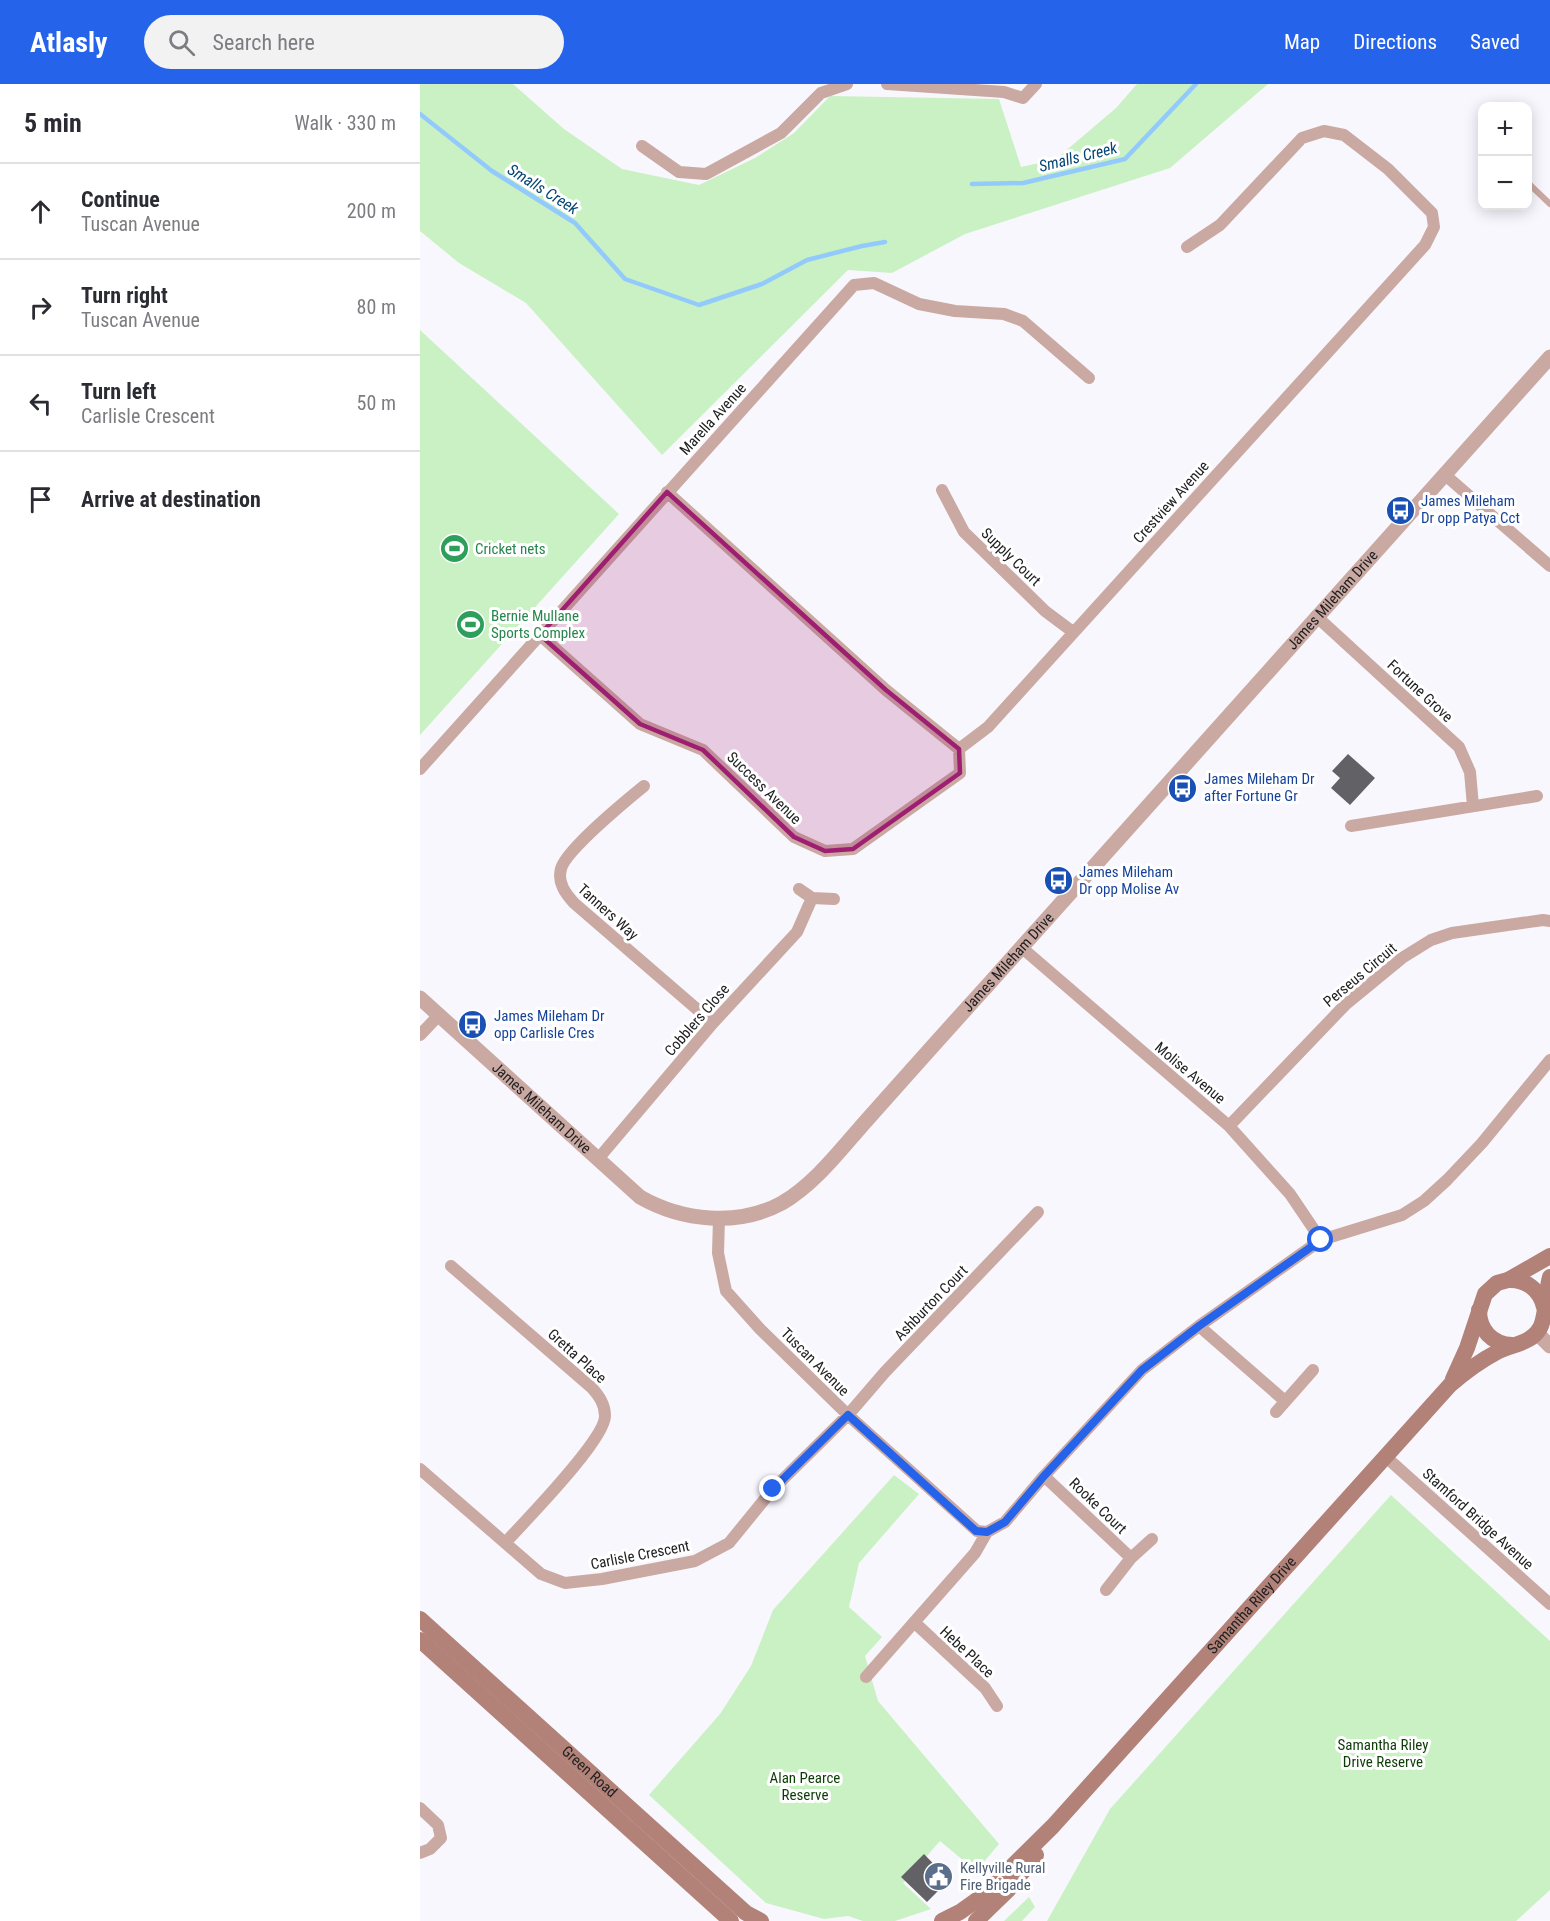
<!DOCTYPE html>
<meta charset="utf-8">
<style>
body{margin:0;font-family:"Roboto Condensed",sans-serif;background:#f2f2f3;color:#2b2b33}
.controls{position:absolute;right:18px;top:18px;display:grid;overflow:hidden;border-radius:12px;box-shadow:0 3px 15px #0003}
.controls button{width:54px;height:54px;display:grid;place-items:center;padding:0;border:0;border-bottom:2px solid #e1e1e2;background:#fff;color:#2b2b33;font:30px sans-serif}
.stop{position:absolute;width:18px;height:18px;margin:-14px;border:4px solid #2563eb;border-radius:50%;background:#fff}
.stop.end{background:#2563eb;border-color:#fff;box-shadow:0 2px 6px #0008}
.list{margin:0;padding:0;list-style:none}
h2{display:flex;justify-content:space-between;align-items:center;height:78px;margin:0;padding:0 24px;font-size:26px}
h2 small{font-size:20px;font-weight:400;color:#7c7c81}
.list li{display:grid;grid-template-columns:39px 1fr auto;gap:18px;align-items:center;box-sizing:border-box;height:96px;padding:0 24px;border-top:2px solid #e1e1e2}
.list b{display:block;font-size:22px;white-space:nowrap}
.list p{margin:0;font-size:20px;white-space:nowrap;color:#7c7c81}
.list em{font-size:20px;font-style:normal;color:#7c7c81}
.icon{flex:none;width:33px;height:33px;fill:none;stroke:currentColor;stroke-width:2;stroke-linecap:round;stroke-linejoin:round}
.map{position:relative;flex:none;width:1130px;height:1837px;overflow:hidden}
header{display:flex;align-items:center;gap:36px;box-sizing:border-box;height:84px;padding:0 30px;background:#2563eb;color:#fff}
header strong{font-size:28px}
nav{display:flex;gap:33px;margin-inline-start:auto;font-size:21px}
.search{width:420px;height:54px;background:#f2f2f3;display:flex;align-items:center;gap:15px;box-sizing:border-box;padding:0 21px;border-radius:33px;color:#7c7c81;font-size:22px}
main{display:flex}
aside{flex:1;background:#fff}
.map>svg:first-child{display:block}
</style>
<header>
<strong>Atlasly</strong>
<div class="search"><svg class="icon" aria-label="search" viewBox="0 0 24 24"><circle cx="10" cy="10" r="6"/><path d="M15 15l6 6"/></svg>Search here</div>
<nav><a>Map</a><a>Directions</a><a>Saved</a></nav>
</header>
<main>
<aside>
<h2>5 min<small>Walk · 330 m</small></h2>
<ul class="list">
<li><svg class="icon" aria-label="ahead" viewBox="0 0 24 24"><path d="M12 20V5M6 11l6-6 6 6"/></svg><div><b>Continue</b><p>Tuscan Avenue</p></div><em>200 m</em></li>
<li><svg class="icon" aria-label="right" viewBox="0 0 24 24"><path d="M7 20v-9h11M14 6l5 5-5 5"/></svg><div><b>Turn right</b><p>Tuscan Avenue</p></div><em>80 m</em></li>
<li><svg class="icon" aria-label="left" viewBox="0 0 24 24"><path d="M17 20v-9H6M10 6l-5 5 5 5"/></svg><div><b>Turn left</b><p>Carlisle Crescent</p></div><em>50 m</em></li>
<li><svg class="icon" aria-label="arrive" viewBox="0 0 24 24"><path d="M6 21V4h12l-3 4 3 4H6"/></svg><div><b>Arrive at destination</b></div></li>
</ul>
</aside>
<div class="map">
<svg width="1130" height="1837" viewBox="0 0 1130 1837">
<rect width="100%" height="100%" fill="#f8f7fd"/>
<path fill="#caf1c4" d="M 0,0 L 93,0 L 144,45 L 202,85 L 279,101 L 335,74 L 374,49 L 410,12 L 579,15 L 601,83 L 636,75 L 696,24 L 717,0 L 848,0 L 750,84 L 545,150 L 472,189 L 428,186 L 242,371 L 106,219 L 39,179 L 0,147 Z
M 0,246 L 199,430 L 0,651 Z
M 474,1391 L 499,1410 L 439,1479 L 429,1523 L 462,1553 L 445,1572 L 458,1617 L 579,1760 L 556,1787 L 520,1757 L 483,1799 L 511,1825 L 475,1837 L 443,1837 L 428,1832 L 404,1835 L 346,1819 L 229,1711 L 300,1630 L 331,1582 L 353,1526 Z
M 971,1411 L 1130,1557 L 1130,1806 L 1096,1837 L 627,1837 L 690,1725 Z
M 609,1813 L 615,1823 L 602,1837 L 584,1837 Z"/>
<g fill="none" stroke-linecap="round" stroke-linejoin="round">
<path stroke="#93cafc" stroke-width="4.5" d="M 0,30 L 72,87 L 155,139 L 205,195 L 279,221 L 342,200 L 387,176 L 442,162 L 465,158
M 552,100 L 603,99 L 705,75 L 776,0"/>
</g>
<path fill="#616166" d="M 928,670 L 955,694 L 930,721 L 911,704 L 920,694 L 912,687 Z
M 504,1770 L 529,1796 L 507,1818 L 481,1793 Z"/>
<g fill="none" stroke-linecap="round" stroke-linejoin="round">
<path stroke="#caa9a2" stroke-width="6" d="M 1108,99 L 1130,120"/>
<path stroke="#caa9a2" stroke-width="12" d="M 467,0 L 584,8 L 603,14 L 616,0
M 222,62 L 259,88 L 286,90 L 361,49 L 401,9 L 427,0
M 1024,390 L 1130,482
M 522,406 L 544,448 L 625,527 L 653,548
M 247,408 L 466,606 L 539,665 L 568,643 L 1005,161 L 1014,143 L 1012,129 L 968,85 L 924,51 L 904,47 L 882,54 L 800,141 L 767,163
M 896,532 L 1039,663 L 1050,688 L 1053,722
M 120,551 L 220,640 L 283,666 L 374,753 L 405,767 L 433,765 L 540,689 L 539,665
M 0,685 L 434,201 L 454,199 L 499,220 L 535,227 L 584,230 L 603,237 L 669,294
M 224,702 C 208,715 145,767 141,785 C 137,799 146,810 154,819 L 293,939
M 931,742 L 1117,712
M 379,805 L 392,814 L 414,815
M 601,863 L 809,1042 L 870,1110 L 901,1156
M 0,951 L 19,931
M 809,1042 L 926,920 L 982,874 L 1011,856 L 1032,849 L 1123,836 L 1130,837
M 178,1075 L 293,939 L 377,848 L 392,814
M 299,1134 L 298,1169 L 306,1207 L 340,1245 L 428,1331 L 557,1447 L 567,1448 L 585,1438 L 624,1392 L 722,1286 L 779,1242 L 901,1156 L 982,1131 L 1004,1117 L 1027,1096 L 1062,1059 L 1130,976
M 31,1182 L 172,1304 C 179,1312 185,1320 185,1332 C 185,1356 105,1437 86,1458
M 779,1242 L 865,1317
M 856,1328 L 893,1286
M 966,1373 L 1130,1520
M 0,1385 L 121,1490 L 145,1499 L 182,1495 L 275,1477 L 309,1459 L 353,1405 L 428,1331 L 465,1288 L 618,1128
M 624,1392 L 711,1474
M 686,1506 L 711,1474 L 732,1455
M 494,1538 L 565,1604 L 577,1622
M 446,1593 L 555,1469 L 567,1448
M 0,1724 L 18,1741 L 21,1754 L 10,1765 L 0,1769"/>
<g stroke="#caa9a2" stroke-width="15">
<path id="s1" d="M 0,914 L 220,1113 C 262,1137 318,1143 362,1119 C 395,1100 421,1065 446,1037 C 486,992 526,947 567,902 C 755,693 942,482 1130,273"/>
<path d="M 1117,1249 L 1130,1262"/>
</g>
<g stroke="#b28278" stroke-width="16">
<path d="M 1088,1196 C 1106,1195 1120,1206 1124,1223"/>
<path d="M 1059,1226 C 1059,1246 1072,1260 1092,1261"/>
<path d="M 1033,1295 L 1047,1264 L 1065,1210 L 1077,1199 L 1088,1196 L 1130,1172"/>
<path id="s2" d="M 0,1535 L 326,1829 L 341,1837"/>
<path d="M 0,1556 L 311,1837"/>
<path id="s3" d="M 522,1837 L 540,1828 L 561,1813 L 633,1742 L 1030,1301 C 1045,1288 1060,1277 1077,1268 C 1092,1260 1111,1260 1120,1244 C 1126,1234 1126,1207 1130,1193"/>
<path d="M 556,1837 L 588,1806 L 616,1771"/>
</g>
</g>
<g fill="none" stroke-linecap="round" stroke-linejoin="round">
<path stroke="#2563eb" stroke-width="8" d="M 353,1405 L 428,1331 L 556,1447 L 567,1448 L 585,1438 L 624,1392 L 722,1286 L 779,1242 L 901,1156"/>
</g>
<path fill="#9e1e71" fill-opacity="0.2" stroke="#9e1e71" stroke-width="4.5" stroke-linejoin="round" d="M 247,408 L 466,606 L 539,665 L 540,689 L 433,765 L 405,767 L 374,753 L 283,666 L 220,640 L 120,551 Z"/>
<defs>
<symbol id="bus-disc" viewBox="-11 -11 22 22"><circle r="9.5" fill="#1a4fb4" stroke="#fff"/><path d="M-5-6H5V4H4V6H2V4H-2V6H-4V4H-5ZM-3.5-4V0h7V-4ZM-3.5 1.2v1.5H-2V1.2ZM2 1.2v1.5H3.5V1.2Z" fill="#fff"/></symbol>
<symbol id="stadium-disc" viewBox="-11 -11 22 22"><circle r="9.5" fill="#2e9e5b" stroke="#fff"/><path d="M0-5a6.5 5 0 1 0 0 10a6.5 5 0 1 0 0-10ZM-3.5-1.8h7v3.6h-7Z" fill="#fff"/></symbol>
<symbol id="civic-disc" viewBox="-11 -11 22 22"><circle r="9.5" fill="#5c6f8a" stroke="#fff"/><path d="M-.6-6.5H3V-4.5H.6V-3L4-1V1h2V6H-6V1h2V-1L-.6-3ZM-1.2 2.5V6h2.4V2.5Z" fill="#fff"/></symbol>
</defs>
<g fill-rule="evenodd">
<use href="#bus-disc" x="964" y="410" width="33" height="33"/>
<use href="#stadium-disc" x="18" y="448" width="33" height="33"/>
<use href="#stadium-disc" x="34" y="524" width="33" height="33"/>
<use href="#bus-disc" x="746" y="688" width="33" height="33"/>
<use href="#bus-disc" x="622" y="780" width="33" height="33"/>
<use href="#bus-disc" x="36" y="924" width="33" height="33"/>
<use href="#civic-disc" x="502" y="1776" width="33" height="33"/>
</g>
<g text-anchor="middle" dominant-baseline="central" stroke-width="6" stroke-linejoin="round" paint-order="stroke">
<g font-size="15" fill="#212123" stroke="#fff">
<text transform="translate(293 335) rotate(-48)">Marella Avenue</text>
<text transform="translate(751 418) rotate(-48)">Crestview Avenue</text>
<text transform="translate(591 473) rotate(44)">Supply Court</text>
<text stroke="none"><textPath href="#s1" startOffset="1262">James Mileham Drive</textPath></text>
<text transform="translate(1000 607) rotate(43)">Fortune Grove</text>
<text transform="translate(344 704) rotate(44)">Success Avenue</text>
<text transform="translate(188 828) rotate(42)">Tanners Way</text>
<text stroke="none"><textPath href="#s1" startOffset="776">James Mileham Drive</textPath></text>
<text transform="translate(940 891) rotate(-40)">Perseus Circuit</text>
<text transform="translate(277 936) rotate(-49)">Cobblers Close</text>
<text transform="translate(770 989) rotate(40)">Molise Avenue</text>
<text stroke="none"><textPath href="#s1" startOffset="164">James Mileham Drive</textPath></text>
<text transform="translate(511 1219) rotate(-46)">Ashburton Court</text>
<text transform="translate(157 1272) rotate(42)">Gretta Place</text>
<text transform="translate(395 1278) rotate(45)">Tuscan Avenue</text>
<text transform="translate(678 1422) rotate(44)">Rooke Court</text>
<text transform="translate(1058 1435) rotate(42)">Stamford Bridge Avenue</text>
<text transform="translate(220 1471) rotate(-11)">Carlisle Crescent</text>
<text stroke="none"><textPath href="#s3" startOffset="444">Samantha Riley Drive</textPath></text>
<text transform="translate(547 1568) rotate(43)">Hebe Place</text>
<text stroke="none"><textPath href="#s2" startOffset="228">Green Road</textPath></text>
</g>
<g font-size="15" fill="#164399" stroke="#fff" text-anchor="start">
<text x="1001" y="417">James Mileham<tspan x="1001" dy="17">Dr opp Patya Cct</tspan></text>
<text x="784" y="695">James Mileham Dr<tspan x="784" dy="17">after Fortune Gr</tspan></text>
<text x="659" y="788">James Mileham<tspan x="659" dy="17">Dr opp Molise Av</tspan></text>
<text x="74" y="932">James Mileham Dr<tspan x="74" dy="17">opp Carlisle Cres</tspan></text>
</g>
<g font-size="15" fill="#27864d" stroke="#fff" text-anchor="start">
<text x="55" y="465">Cricket nets</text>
<text x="71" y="532">Bernie Mullane<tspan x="71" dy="17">Sports Complex</tspan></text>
</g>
<g font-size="15" fill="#0d3d07" stroke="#fff">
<text x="963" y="1661">Samantha Riley<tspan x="963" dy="17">Drive Reserve</tspan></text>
<text x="385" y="1694">Alan Pearce<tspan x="385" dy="17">Reserve</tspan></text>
</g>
<g font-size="15" fill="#4e5e75" stroke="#fff" text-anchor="start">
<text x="540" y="1784">Kellyville Rural<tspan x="540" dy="17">Fire Brigade</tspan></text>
</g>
<g font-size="16" font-style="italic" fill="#034673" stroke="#fff">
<text transform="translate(658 73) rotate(-14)">Smalls Creek</text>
<text transform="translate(123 105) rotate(32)">Smalls Creek</text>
</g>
</g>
</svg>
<div class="controls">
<button>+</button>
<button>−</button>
</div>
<div class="stop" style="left:901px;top:1156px"></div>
<div class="stop end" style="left:353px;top:1405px"></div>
</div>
</main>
